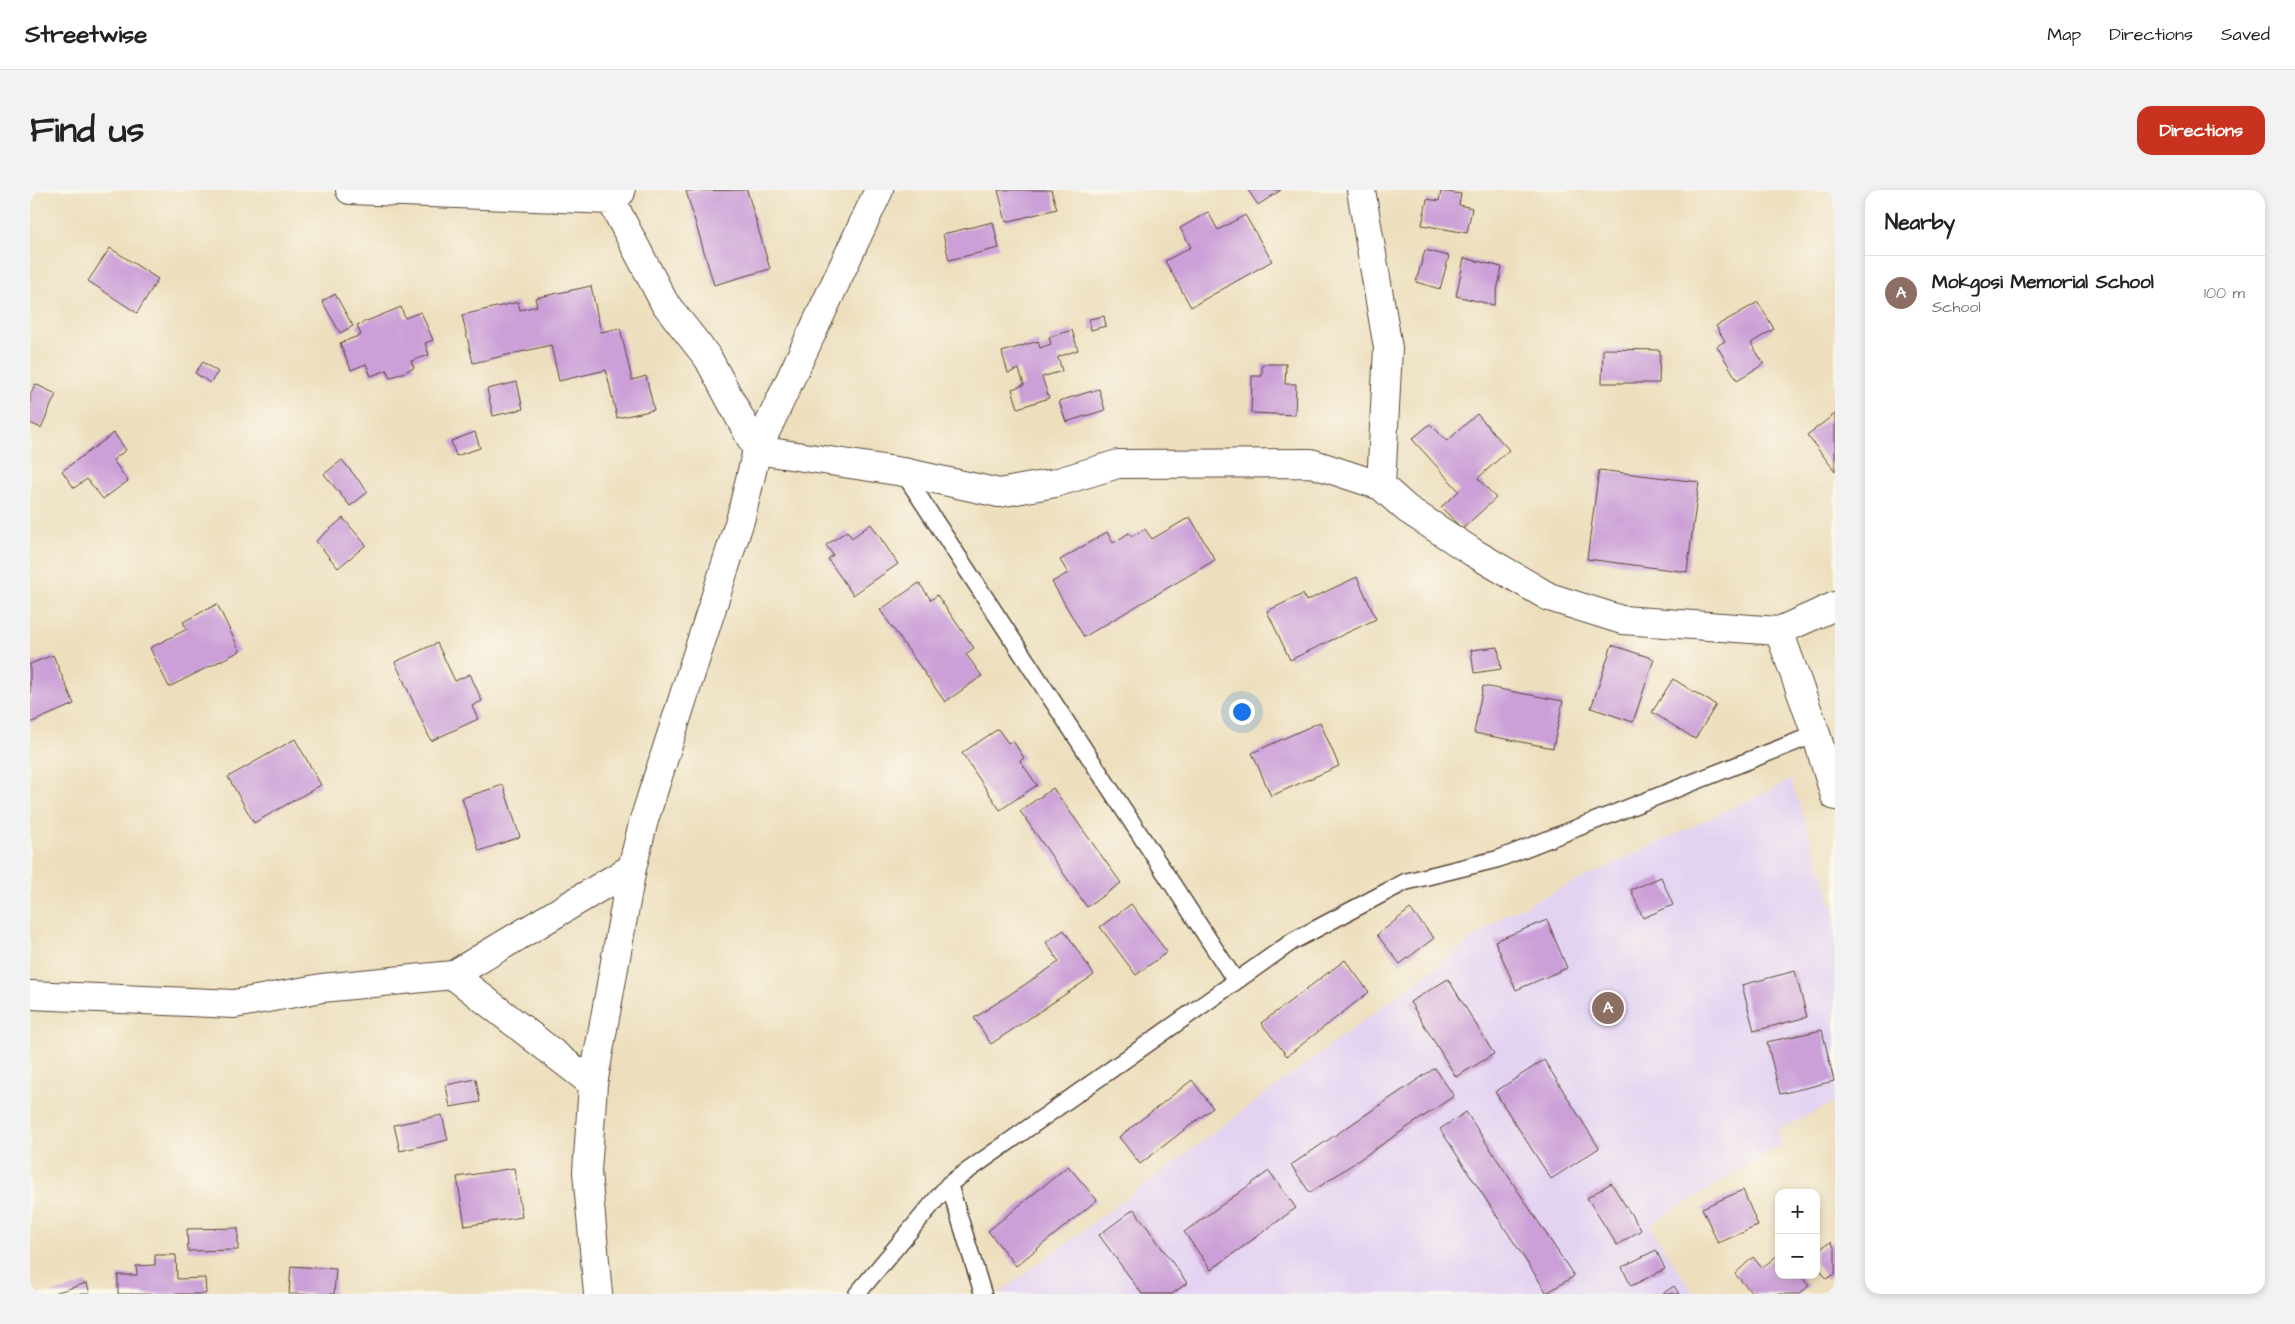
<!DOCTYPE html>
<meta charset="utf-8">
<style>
body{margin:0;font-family:"Architects Daughter",sans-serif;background:#f2f2f2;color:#222}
.controls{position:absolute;right:15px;bottom:15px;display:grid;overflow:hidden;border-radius:10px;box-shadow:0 2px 8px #0003}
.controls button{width:45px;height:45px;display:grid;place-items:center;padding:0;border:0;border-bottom:1px solid #e0e0e0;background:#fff;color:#222;font:25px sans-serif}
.you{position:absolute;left:1211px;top:521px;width:18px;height:18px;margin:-12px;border:4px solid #fff;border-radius:50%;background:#1a73e8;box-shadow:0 0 0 8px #1a73e833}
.badge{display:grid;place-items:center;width:32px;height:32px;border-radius:50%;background:#c8321e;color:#fff;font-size:16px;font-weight:700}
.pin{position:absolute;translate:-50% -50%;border:2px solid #fff;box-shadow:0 1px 5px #0006}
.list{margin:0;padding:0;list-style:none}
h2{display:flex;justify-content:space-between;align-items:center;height:65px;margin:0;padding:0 20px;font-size:21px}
h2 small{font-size:16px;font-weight:400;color:#767676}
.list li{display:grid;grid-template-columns:32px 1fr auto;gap:15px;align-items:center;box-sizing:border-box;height:75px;padding:0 20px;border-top:1px solid #e0e0e0}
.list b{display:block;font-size:19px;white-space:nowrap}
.list p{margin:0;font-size:16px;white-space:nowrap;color:#767676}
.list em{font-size:16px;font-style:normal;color:#767676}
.map{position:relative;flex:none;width:1805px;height:1104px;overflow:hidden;border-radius:15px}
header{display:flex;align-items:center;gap:30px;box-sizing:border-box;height:70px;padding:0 25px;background:#fff;border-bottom:1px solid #e0e0e0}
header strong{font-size:24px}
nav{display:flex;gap:28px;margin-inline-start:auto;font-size:18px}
.intro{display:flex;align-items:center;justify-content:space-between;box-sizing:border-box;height:120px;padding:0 30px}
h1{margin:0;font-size:35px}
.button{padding:12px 22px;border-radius:15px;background:#c8321e;color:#fff;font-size:18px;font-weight:700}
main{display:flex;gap:30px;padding:0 30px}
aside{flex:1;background:#fff;border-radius:15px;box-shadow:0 2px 8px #0003}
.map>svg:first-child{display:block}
</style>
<header>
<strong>Streetwise</strong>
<nav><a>Map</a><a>Directions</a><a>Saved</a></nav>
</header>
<div class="intro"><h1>Find us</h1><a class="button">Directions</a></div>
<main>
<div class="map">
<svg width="1805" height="1104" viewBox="0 0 1805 1104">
<rect width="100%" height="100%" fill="#fbf7ec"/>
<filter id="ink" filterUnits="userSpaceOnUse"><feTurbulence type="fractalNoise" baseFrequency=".02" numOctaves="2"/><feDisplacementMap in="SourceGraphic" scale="10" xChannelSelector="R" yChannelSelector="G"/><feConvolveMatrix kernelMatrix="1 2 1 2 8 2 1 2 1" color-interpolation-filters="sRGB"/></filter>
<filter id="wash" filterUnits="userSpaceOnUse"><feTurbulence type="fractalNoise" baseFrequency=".0096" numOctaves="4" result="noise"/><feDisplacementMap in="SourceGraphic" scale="20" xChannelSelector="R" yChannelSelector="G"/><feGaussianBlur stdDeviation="1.12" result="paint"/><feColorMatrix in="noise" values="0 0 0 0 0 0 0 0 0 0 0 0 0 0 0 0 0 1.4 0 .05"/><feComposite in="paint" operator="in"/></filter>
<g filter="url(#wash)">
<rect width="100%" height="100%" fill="#eddfbe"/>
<path fill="#e3d3f2" d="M 1761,590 L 1805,722 L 1805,912 L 1747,940 L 1753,954 L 1619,1035 L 1664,1104 L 968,1104 L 1475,725 Z"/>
<g id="blocks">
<path fill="#cb9fd7" d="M 717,0 L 740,79 L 684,95 L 656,1 Z
M 968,0 L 1021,0 L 1027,19 L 976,32 Z
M 1218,0 L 1251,0 L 1228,15 Z
M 1411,1 L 1431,4 L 1429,15 L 1442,18 L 1437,43 L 1392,35 L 1397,9 L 1409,11 Z
M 1178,22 L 1188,40 L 1215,25 L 1242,71 L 1161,117 L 1135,71 L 1161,57 L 1150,38 Z
M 963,32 L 969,58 L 919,70 L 913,44 Z
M 80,58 L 128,89 L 107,123 L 58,91 Z
M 1395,60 L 1419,66 L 1410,99 L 1386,92 Z
M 1434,68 L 1472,77 L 1464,115 L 1426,106 Z
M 561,96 L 571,142 L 590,138 L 602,190 L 616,186 L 624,220 L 587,228 L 576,180 L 529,191 L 521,155 L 443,173 L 432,125 L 488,112 L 490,120 L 507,116 L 505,108 Z
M 305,104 L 323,136 L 310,143 L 292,111 Z
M 1728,112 L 1744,139 L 1721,153 L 1734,174 L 1707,190 L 1687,156 L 1695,151 L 1686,136 Z
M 371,117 L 375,128 L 391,122 L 403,150 L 395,153 L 399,165 L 381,171 L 384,178 L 360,188 L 357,180 L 341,186 L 336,174 L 321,180 L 310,153 L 331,145 L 327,135 Z
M 1074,126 L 1076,136 L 1061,140 L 1059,129 Z
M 1042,140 L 1048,160 L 1028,167 L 1032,181 L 1012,187 L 1019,208 L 988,218 L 982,199 L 994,195 L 989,179 L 978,183 L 972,162 L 1008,151 L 1010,158 L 1021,154 L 1019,147 Z
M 1573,159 L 1630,160 L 1629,193 L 1572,193 Z
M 173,172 L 188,182 L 180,193 L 165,183 Z
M 1232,174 L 1256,174 L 1255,194 L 1266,194 L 1265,225 L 1221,223 L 1222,186 L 1232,186 Z
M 487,192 L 493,219 L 463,226 L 457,199 Z
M 5,194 L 26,204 L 11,238 L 0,233 L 0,206 Z
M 1069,199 L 1075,220 L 1036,232 L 1029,211 Z
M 1447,224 L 1479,260 L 1448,288 L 1466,308 L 1432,339 L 1411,317 L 1429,301 L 1382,249 L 1400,234 L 1417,251 Z
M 1805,224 L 1805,281 L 1777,245 Z
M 445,242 L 450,258 L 426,266 L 421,251 Z
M 84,243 L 96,260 L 83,270 L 98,291 L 73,309 L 57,289 L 44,298 L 32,281 Z
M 312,270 L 338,302 L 320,316 L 294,284 Z
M 1569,280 L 1669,292 L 1657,382 L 1557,369 Z
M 1160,327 L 1185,370 L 1054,447 L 1022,392 L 1038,383 L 1030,370 L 1077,342 L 1083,353 L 1099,343 L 1102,346 L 1115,339 L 1122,349 Z
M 313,328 L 336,355 L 308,378 L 286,351 Z
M 841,334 L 868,374 L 823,405 L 798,369 L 803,365 L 796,355 L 817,341 L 822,348 Z
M 1327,387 L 1346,429 L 1260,470 L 1237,421 L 1273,404 L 1276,411 Z
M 889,393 L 901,410 L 907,405 L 944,458 L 936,464 L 952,486 L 915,512 L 850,420 Z
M 187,414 L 210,461 L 139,497 L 120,458 L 157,439 L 153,432 Z
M 407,453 L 425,491 L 440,484 L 452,511 L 442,516 L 448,529 L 401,551 L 365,472 Z
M 1582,455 L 1624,469 L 1603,532 L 1561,518 Z
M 1468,457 L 1471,479 L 1444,483 L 1441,460 Z
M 23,465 L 44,514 L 0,533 L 0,474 Z
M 1643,489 L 1686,515 L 1665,549 L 1622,522 Z
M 1453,496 L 1533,511 L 1523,558 L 1444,543 Z
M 1290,532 L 1309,576 L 1241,606 L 1222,563 Z
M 968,539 L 978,553 L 983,551 L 994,568 L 990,571 L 1007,595 L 970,620 L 932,563 Z
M 265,549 L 291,595 L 224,633 L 198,587 Z
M 473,595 L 490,647 L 449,661 L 432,608 Z
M 1023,598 L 1091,693 L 1057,717 L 990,621 Z
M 1631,687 L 1643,715 L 1613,728 L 1601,700 Z
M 1101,714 L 1137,762 L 1106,785 L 1070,737 Z
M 1380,719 L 1404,748 L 1370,774 L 1347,745 Z
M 1517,730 L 1537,778 L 1486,800 L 1465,751 Z
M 1034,740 L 1064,785 L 961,854 L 944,828 L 1029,772 L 1016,752 Z
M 1315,770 L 1339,802 L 1257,866 L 1231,833 Z
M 1765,781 L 1777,827 L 1724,841 L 1712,795 Z
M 1418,789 L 1464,864 L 1426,887 L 1380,812 Z
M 1792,840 L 1804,891 L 1750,904 L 1737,852 Z
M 1514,870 L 1569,958 L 1521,989 L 1465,902 Z
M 1405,878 L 1424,906 L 1280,1003 L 1261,975 Z
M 446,889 L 450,912 L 420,917 L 416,895 Z
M 1162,890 L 1183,918 L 1110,974 L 1089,947 Z
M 1436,922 L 1544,1086 L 1517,1103 L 1410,939 Z
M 412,925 L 418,950 L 370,961 L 364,935 Z
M 1038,976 L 1067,1010 L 986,1076 L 958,1041 Z
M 484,978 L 492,1027 L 435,1036 L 427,987 Z
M 1239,981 L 1266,1018 L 1181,1080 L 1154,1042 Z
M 1581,993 L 1611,1040 L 1587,1055 L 1557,1008 Z
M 1713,1000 L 1728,1036 L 1688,1053 L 1672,1018 Z
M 1104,1019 L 1157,1093 L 1142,1104 L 1112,1104 L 1069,1045 Z
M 208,1038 L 208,1060 L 158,1061 L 157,1039 Z
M 1801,1052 L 1805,1059 L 1805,1084 L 1796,1089 L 1786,1072 L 1786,1061 Z
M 1626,1060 L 1635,1079 L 1601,1096 L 1592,1077 Z
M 1749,1064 L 1749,1085 L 1770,1085 L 1779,1096 L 1769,1104 L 1723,1104 L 1705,1084 L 1723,1067 L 1732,1078 Z
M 125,1065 L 146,1065 L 147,1089 L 175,1088 L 176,1104 L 88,1104 L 88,1085 L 107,1085 L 106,1076 L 125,1075 Z
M 261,1076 L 306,1079 L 304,1104 L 259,1104 Z
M 57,1093 L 60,1104 L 21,1104 Z
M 1644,1096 L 1649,1104 L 1632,1104 Z"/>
</g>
</g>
<g filter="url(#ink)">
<use href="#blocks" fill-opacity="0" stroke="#564536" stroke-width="1"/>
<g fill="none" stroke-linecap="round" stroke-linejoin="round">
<defs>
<path id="lane" d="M 873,282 L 1205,790
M 919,994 L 953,1104
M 827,1104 L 919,994 L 1263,751 L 1375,692 L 1468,669 L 1786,544"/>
<path id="street" d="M 320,0 L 581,10 L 591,2
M 573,0 L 581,10 L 634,112 L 678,168 L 727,260 L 873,282 L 969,303 L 1025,293 L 1088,274 L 1281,273 L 1351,296 L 1377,319 L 1444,363 L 1519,407 L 1592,430 L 1749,441 L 1805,416
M 1331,0 L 1358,158 L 1351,296
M 1749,441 L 1786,544 L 1805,606
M 423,785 L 563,894
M 0,805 L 204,814 L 292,798 L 423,785 L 602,678
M 568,1104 L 557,982 L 563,894 L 602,678 L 614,630 L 711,327 L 727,260 L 849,0"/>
</defs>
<use href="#lane" stroke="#564536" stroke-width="19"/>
<use href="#street" stroke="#564536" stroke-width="30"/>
<use href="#lane" stroke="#fff" stroke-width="16"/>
<use href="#street" stroke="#fff" stroke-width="28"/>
</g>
</g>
</svg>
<div class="controls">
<button>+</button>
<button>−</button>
</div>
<div class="you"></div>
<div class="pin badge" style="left:1578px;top:818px;background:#8d6e63">A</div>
</div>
<aside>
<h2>Nearby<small></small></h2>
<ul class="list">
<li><span class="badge" style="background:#8d6e63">A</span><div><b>Mokgosi Memorial School</b><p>School</p></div><em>100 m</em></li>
</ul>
</aside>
</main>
